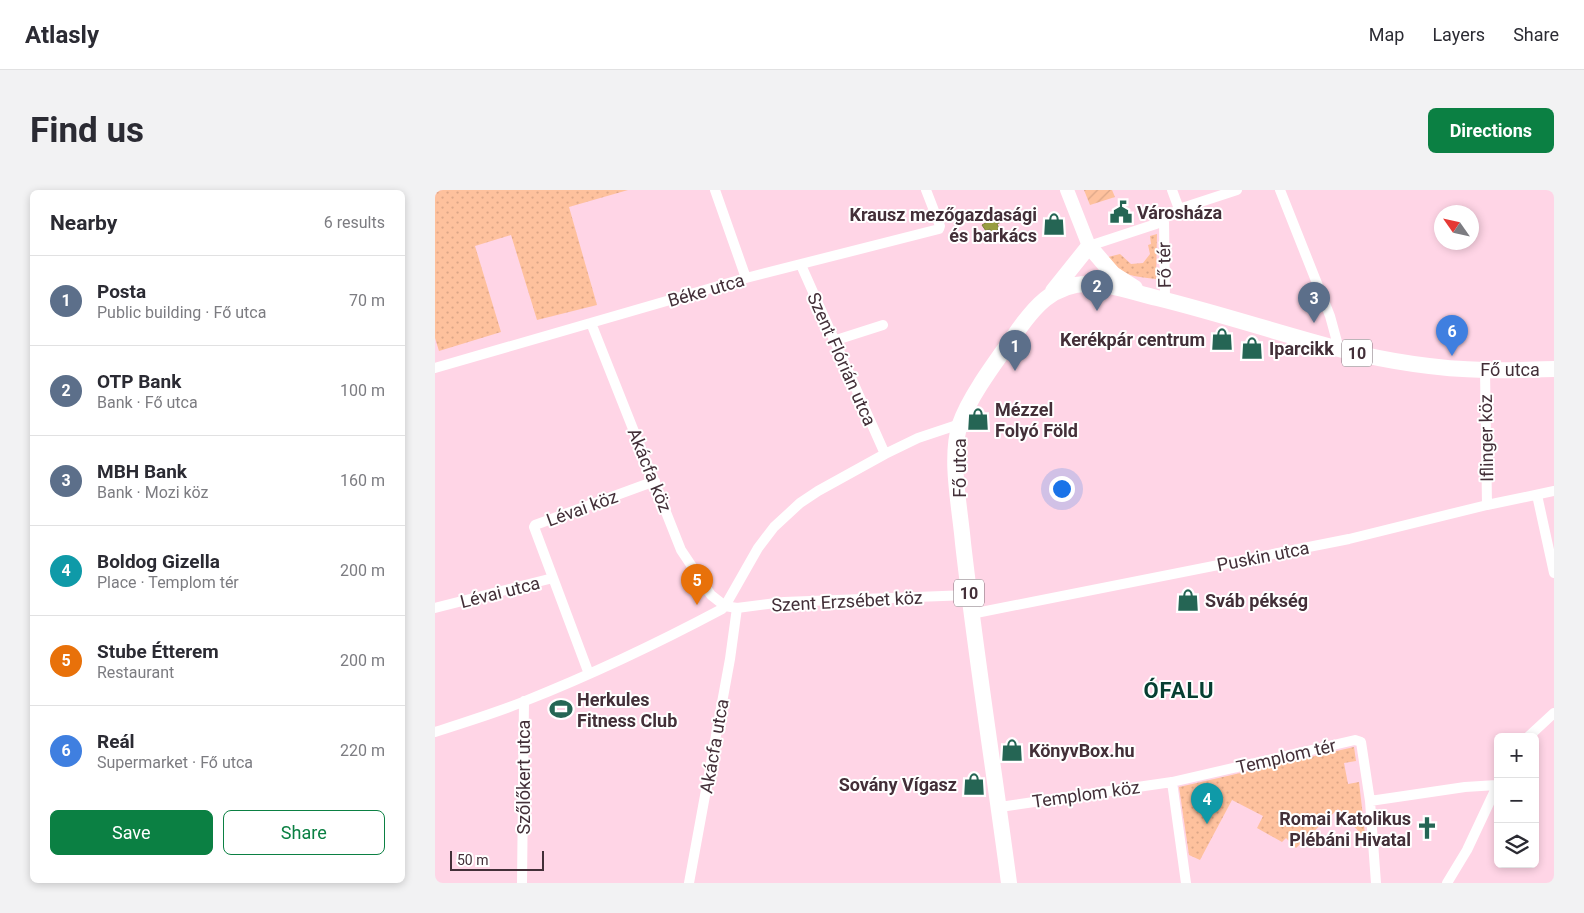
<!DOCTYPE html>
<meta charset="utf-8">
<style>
body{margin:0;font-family:Roboto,sans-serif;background:#f2f2f3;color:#2b2b33}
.controls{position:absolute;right:15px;bottom:15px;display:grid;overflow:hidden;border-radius:8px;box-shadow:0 2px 8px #0003}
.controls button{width:45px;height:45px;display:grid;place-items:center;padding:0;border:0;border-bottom:1px solid #e1e1e2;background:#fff;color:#2b2b33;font:25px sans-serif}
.compass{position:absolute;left:999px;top:15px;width:45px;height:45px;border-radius:50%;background:#fff;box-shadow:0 2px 8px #0003;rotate:304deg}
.scale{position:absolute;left:15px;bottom:12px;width:94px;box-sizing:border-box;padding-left:5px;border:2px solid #432f38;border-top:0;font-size:14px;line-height:18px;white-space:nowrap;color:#432f38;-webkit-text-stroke:4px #fff;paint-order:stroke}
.you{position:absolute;left:626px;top:298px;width:18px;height:18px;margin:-12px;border:4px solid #fff;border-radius:50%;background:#1a73e8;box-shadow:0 0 0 8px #1a73e833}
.badge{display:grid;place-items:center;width:32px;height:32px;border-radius:50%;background:#0b8043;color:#fff;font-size:16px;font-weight:700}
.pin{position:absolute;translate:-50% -41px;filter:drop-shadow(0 1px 2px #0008)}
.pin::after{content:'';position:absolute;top:26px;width:18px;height:15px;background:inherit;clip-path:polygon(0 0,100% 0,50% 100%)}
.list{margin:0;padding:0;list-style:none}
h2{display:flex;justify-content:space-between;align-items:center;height:65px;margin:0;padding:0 20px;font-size:21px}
h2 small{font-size:16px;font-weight:400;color:#7c7c81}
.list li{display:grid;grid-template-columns:32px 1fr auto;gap:15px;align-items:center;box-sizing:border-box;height:90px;padding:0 20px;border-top:1px solid #e1e1e2}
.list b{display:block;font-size:19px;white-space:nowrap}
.list p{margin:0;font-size:16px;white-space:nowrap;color:#7c7c81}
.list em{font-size:16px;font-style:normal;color:#7c7c81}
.actions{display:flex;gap:10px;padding:15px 20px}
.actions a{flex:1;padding:11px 0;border:1px solid #0b8043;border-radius:8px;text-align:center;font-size:18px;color:#0b8043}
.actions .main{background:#0b8043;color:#fff}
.icon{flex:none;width:28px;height:28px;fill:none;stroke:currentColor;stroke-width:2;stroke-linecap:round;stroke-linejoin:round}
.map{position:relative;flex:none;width:1119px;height:693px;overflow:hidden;border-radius:8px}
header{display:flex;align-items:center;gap:30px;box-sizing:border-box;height:70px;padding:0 25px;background:#fff;border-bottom:1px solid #e1e1e2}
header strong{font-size:24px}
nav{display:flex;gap:28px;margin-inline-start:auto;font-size:18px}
.intro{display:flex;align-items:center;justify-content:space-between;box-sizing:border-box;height:120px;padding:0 30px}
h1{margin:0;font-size:35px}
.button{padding:12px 22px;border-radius:8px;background:#0b8043;color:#fff;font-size:18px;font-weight:700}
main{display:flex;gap:30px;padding:0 30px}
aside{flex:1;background:#fff;border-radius:8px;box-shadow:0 2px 8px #0003}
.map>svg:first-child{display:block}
</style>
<header>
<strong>Atlasly</strong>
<nav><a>Map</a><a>Layers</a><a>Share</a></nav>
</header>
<div class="intro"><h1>Find us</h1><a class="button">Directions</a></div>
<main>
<aside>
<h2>Nearby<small>6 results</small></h2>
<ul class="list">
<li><span class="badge" style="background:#5c6f8a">1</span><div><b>Posta</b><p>Public building · Fő utca</p></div><em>70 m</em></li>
<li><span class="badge" style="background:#5c6f8a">2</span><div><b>OTP Bank</b><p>Bank · Fő utca</p></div><em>100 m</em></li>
<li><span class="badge" style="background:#5c6f8a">3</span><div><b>MBH Bank</b><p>Bank · Mozi köz</p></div><em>160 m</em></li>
<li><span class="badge" style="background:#0f9aa8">4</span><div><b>Boldog Gizella</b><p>Place · Templom tér</p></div><em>200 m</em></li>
<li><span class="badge" style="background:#e8710a">5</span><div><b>Stube Étterem</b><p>Restaurant</p></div><em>200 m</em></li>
<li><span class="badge" style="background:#3f7fe0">6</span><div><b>Reál</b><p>Supermarket · Fő utca</p></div><em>220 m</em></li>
</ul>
<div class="actions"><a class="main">Save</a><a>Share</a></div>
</aside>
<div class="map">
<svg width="1119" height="693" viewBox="0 0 1119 693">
<defs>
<pattern id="grass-dots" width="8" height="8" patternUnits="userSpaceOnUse" patternTransform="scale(1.25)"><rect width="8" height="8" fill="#fec19d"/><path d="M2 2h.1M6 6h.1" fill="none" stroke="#dba688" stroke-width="1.8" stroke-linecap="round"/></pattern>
<pattern id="garden-furrows" width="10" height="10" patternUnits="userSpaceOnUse" patternTransform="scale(1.25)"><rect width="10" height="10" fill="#fec19d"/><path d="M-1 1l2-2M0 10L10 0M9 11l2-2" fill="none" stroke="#dba688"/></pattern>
</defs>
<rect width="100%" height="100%" fill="#ffd5e6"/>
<path fill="url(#grass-dots)" d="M 0,0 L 193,0 L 134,17 L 162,115 L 102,130 L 76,45 L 40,56 L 66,142 L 4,161 L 0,148 Z
M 722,44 L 721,89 C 696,86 690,87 673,67 L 685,64 L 696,74 L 708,73 L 715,64 L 713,55 L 716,54 L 715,46 Z
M 919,557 L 921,571 L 909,573 L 913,594 L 924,592 L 930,644 L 928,646 L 903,619 L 861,658 L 851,648 L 847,652 L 822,638 L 828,626 L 797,610 L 765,670 L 754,665 L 744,597 Z"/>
<path fill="url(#garden-furrows)" d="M 649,0 L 677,0 L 680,7 L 655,15 Z"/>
<path fill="#989d41" stroke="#7e7c3e" d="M 563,26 L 566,32 L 562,34 L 564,38 L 561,41 L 556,42 L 555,39 L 551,41 L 547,35 Z"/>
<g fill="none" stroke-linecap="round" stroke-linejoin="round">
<path stroke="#fff" stroke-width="10" d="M 280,0 L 311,88
M 737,0 L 744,19
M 845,0 L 895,126 L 904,159
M 729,29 L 730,110
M 654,56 L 721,34 L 744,19 L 802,0
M 366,75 L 450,264
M 156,133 L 246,360 L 276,405 L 290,416 L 302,418 L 349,412 L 534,405
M 398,151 L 448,135
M 0,178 L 311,88 L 504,39 L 505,36 L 491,0
M 1050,180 L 1052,315
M 1102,305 L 1119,383
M 0,418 L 118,388
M 536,424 L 914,349 L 1052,315 L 1119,301
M 154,484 L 99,337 L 100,335 L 220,291
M 0,542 C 30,532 61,523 90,511 C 158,484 223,453 287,419 L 290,416 L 323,358 L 339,337 L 365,313 L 383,301 L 450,264 L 483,248 L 525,234
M 1093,547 L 1119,523
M 737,592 L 751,693
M 935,611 L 1030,597 L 1062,595
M 565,617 L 737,592 L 920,550 L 926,552 L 935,611 L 941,693
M 87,693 L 89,511
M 254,693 L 295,469 L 302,418
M 1012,693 L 1032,660 L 1063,594"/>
<path stroke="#fff" stroke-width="14" d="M 632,0 L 654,56"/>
<path stroke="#fff" stroke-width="16" d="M 618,101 L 654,56 L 678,84 L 700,98
M 574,693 C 559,580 541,467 528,353 C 525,317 514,269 525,234 C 534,207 562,170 579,146 C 598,118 618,93 655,94 C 677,94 700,103 722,108 C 783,123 843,143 904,159 C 951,171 1002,179 1050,180 C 1073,181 1096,179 1119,179"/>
</g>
<defs>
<symbol id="civic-bare" viewBox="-9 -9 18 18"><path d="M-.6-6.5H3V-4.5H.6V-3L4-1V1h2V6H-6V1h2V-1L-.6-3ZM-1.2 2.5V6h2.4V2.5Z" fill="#256554" stroke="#fff" stroke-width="2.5" paint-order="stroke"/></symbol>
<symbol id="shop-bare" viewBox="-9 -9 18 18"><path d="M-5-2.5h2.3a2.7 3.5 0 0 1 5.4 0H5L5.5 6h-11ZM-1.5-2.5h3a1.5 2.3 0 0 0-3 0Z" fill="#256554" stroke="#fff" stroke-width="2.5" paint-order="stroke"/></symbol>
<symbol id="stadium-bare" viewBox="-9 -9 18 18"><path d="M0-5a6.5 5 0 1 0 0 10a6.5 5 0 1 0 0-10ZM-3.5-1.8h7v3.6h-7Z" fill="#256554" stroke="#fff" stroke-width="2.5" paint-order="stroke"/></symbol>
<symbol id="church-bare" viewBox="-9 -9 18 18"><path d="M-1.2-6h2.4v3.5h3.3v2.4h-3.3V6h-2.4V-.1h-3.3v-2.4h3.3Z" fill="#256554" stroke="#fff" stroke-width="2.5" paint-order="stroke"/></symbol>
</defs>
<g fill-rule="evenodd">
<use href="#civic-bare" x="670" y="6" width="32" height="32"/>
<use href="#shop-bare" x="603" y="18" width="32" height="32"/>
<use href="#shop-bare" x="771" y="133" width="32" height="32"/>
<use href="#shop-bare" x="801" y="142" width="32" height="32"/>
<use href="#shop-bare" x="527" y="213" width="32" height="32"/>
<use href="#shop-bare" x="737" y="394" width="32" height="32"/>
<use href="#stadium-bare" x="110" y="503" width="32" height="32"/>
<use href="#shop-bare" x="561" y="544" width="32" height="32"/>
<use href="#shop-bare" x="523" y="578" width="32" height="32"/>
<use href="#church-bare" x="976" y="622" width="32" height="32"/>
</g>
<g text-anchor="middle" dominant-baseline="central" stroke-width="4" stroke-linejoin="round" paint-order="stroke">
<g fill="#fff" stroke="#7b6d74" stroke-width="1">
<rect x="907" y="149.5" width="30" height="27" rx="4"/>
<rect x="519" y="389.5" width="30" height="27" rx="4"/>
</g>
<g font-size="16" font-weight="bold" fill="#432f38">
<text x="922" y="163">10</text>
<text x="534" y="403">10</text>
</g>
<g font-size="18" font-weight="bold" fill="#432f38" stroke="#fff" text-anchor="start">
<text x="702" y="22">Városháza</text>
<text x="602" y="24" text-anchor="end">Krausz mezőgazdasági<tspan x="602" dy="21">és barkács</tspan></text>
<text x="770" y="149" text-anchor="end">Kerékpár centrum</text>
<text x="834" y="158">Iparcikk</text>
<text x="560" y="219">Mézzel<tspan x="560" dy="21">Folyó Föld</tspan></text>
<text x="770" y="410">Sváb pékség</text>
<text x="142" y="509">Herkules<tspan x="142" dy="21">Fitness Club</tspan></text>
<text x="594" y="560">KönyvBox.hu</text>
<text x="522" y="594" text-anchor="end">Sovány Vígasz</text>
<text x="976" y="628" text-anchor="end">Romai Katolikus<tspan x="976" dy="21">Plébáni Hivatal</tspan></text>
</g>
<g font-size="18" fill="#432f38" stroke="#fff">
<text transform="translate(729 75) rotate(-91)">Fő tér</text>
<text transform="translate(271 100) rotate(-16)">Béke utca</text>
<text transform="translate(407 169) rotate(66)">Szent Flórián utca</text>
<text x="1075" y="179">Fő utca</text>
<text transform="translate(1051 248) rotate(-91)">Iflinger köz</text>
<text transform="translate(524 278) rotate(-90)">Fő utca</text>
<text transform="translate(215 280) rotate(68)">Akácfa köz</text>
<text transform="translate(147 318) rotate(-20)">Lévai köz</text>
<text transform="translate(828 366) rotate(-11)">Puskin utca</text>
<text transform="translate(65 402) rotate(-14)">Lévai utca</text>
<text transform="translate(412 411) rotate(-3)">Szent Erzsébet köz</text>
<text transform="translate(279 556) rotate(-80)">Akácfa utca</text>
<text transform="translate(851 566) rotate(-13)">Templom tér</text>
<text transform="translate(88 587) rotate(-90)">Szőlőkert utca</text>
<text transform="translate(651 604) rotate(-8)">Templom köz</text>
</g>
<g font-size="22" font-weight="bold" letter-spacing="1" fill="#063f32" stroke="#fff">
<text x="744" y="500">ÓFALU</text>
</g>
</g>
</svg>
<div class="controls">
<button>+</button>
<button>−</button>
<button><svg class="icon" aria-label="layers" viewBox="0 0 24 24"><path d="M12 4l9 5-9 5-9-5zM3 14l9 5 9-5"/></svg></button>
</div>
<svg class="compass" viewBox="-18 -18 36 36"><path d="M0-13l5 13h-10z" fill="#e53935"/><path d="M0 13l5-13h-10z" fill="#7c7c81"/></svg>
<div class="scale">50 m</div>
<div class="you"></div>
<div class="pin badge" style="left:580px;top:181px;background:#5c6f8a">1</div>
<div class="pin badge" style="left:662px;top:121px;background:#5c6f8a">2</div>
<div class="pin badge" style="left:879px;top:133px;background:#5c6f8a">3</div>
<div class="pin badge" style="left:772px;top:634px;background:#0f9aa8">4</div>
<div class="pin badge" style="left:262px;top:415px;background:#e8710a">5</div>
<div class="pin badge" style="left:1017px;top:166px;background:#3f7fe0">6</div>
</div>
</main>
